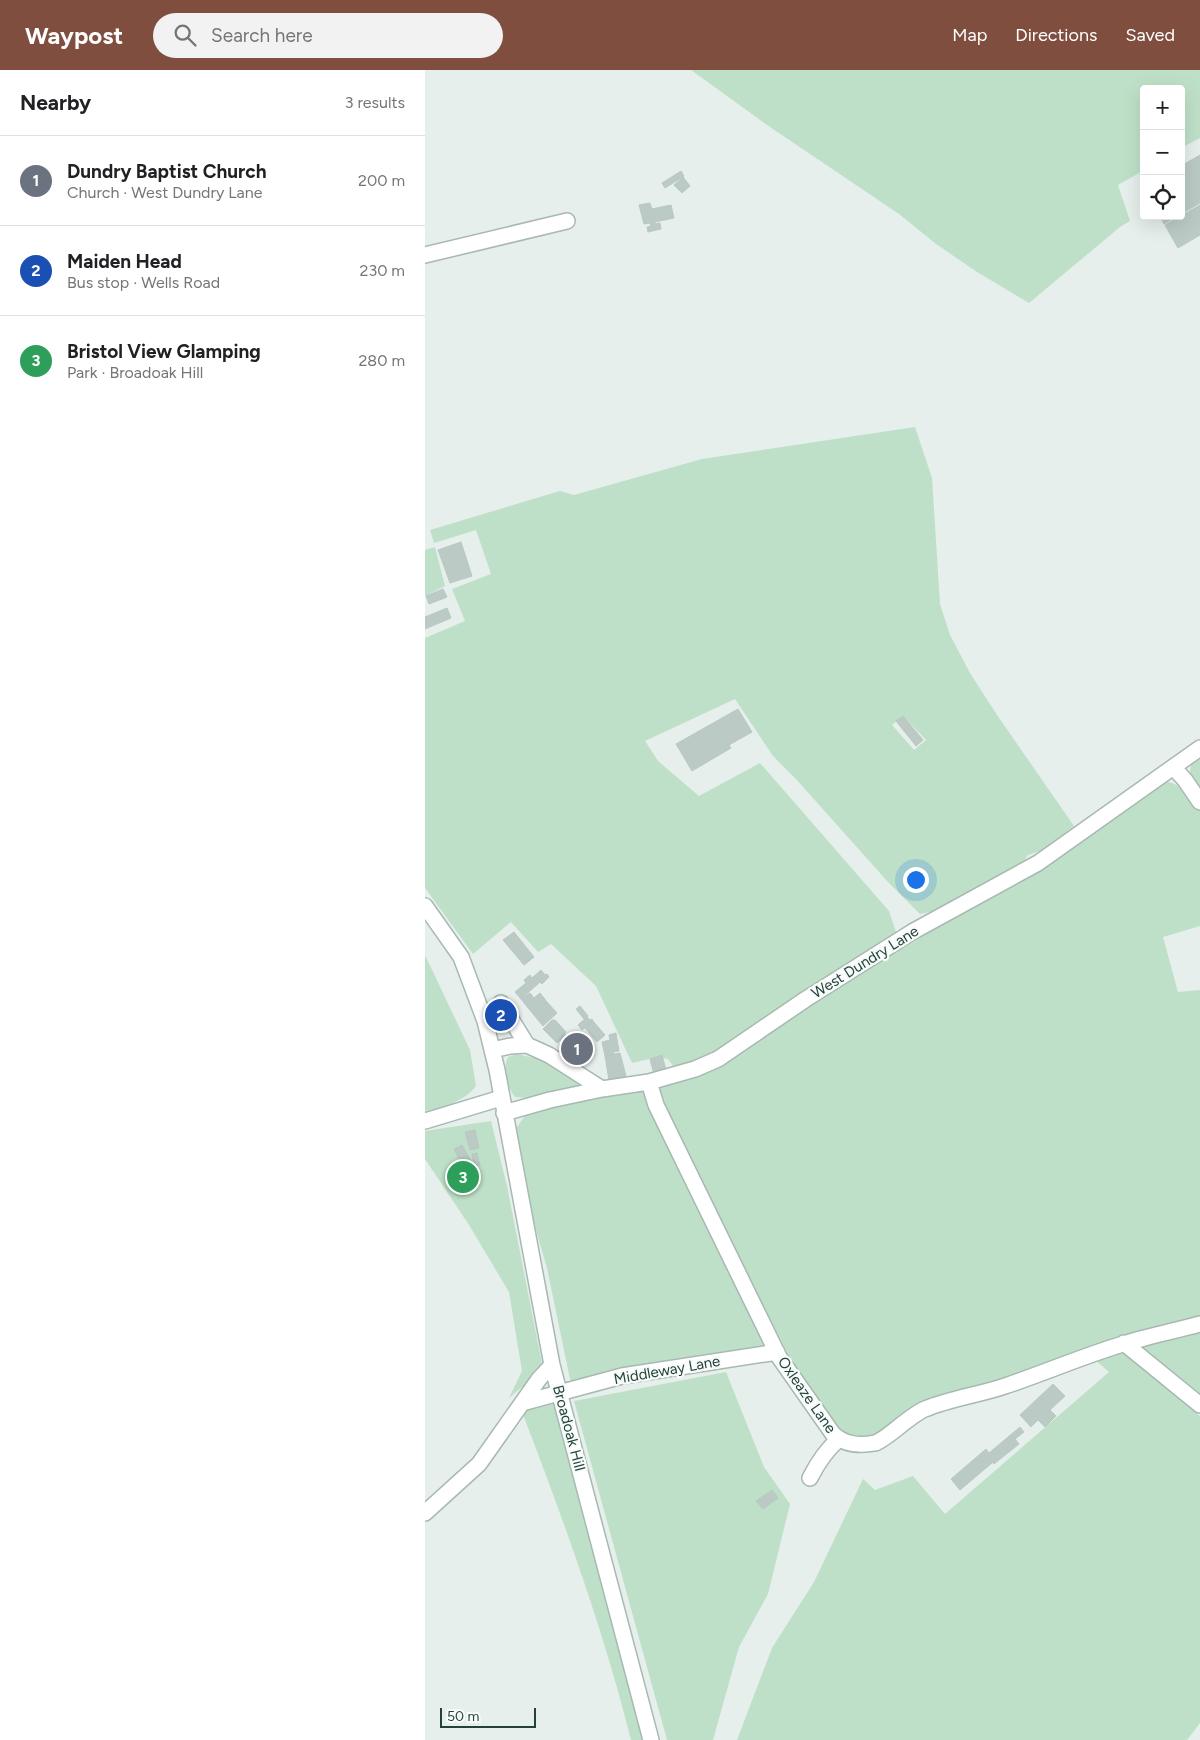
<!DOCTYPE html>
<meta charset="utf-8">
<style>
body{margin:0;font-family:Figtree,sans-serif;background:#f2f2f2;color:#202124}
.controls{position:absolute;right:15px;top:15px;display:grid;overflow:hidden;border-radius:5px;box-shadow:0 5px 20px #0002}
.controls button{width:45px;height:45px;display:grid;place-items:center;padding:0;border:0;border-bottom:1px solid #e0e0e0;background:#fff;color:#202124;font:25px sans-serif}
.scale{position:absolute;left:15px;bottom:12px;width:96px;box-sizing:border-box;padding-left:5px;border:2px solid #24423a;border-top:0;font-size:14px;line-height:18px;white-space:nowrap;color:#24423a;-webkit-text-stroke:4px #f7fbf9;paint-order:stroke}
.you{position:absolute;left:490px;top:809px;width:18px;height:18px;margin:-12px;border:4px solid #fff;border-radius:50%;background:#1a73e8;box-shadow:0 0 0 8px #1a73e833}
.badge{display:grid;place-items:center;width:32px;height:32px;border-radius:50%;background:#7f4e3f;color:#fff;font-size:16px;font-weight:700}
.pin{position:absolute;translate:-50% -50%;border:2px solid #fff;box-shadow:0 1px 5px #0006}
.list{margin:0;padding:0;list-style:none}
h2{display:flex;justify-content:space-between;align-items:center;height:65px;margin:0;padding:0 20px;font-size:21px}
h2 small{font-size:16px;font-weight:400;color:#757577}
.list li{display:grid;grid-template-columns:32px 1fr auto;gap:15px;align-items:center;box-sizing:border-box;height:90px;padding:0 20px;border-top:1px solid #e0e0e0}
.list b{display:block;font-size:19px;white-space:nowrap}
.list p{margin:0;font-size:16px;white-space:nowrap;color:#757577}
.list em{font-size:16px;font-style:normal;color:#757577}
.icon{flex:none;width:28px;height:28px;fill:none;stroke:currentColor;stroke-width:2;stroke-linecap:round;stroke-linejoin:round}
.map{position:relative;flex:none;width:775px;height:1670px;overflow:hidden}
header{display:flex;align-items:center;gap:30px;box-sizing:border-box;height:70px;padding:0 25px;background:#7f4e3f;color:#fff}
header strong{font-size:24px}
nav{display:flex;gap:28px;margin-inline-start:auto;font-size:18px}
.search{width:350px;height:45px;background:#f2f2f2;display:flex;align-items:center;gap:12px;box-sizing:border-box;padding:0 18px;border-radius:28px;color:#757577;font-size:19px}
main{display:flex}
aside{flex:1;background:#fff}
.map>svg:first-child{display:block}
</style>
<header>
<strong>Waypost</strong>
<div class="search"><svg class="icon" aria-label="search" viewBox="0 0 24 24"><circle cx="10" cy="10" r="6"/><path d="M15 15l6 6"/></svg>Search here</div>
<nav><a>Map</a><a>Directions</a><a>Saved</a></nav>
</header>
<main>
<aside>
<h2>Nearby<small>3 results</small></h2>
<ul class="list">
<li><span class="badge" style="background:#6b7280">1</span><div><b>Dundry Baptist Church</b><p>Church · West Dundry Lane</p></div><em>200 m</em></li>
<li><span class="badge" style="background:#1a4fb4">2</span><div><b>Maiden Head</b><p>Bus stop · Wells Road</p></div><em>230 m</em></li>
<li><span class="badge" style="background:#2e9e5b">3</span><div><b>Bristol View Glamping</b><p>Park · Broadoak Hill</p></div><em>280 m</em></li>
</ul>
</aside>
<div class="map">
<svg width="775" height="1670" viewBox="0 0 775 1670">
<rect width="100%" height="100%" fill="#e6efeb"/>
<path fill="#bfe0c8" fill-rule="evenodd" d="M 266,0 L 775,0 L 775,68 L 756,78 L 756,19 L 719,19 L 719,100 L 693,115 L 705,151 L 695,157 L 604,233 L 552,202 L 511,174 L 474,144 L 342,55 Z
M 490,357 L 507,408 L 515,534 L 525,565 L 545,603 L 572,645 L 649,756 L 618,780 L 603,785 L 596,795 L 509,841 L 495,844 L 463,812 L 370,708 L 348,686 L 310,629 L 220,671 L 233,691 L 274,726 L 335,693 L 464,841 L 471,862 L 283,987 L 251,1000 L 243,989 L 233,987 L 207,993 L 171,916 L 126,874 L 113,882 L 86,852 L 48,884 L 0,818 L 0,568 L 40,551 L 27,519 L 66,504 L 51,460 L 9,473 L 5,460 L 135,421 L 149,425 L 277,389 ZM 478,646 L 501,670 L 489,680 L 467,655 Z
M 10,477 L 20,516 L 0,526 L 0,480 Z
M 775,687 L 775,719 L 765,702 L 766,693 Z
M 741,711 C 758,716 767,725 775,741 L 775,856 L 738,867 L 753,922 L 775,920 L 775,1249 L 698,1267 L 438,1371 L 410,1362 L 366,1290 L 282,1127 L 243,1046 L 233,1018 L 288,1001 L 346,960 L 430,906 L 620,795 Z
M 0,885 L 45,980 L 51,1016 C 39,1032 19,1036 0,1041 Z
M 91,984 L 119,990 L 156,1015 L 103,1028 L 90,1027 C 82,1017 77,999 83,987 Z
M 214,1018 L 222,1023 L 343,1276 L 146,1314 L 122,1198 L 95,1106 L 90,1060 L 101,1044 L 128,1033 Z
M 66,1051 L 82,1116 L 118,1299 L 84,1328 L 97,1301 L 84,1222 L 44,1155 L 0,1089 L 0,1061 Z
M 775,1261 L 775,1326 L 708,1276 Z
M 696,1279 L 775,1346 L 775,1653 L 762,1670 L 312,1670 L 347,1578 L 389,1512 L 438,1409 L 450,1420 L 488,1406 L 520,1444 L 684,1302 L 669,1289 Z
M 301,1302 L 339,1397 L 365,1434 L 343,1524 L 314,1577 L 288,1670 L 242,1670 L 149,1331 Z
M 129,1334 L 218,1670 L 206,1670 C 178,1558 138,1449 97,1342 Z"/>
<path fill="#bbcac4" stroke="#b8c9c2" d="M 775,85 L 775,133 L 756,144 L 756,96 Z
M 256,101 L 259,106 L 240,118 L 237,113 Z
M 258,107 L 265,116 L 257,123 L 249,115 Z
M 225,133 L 227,139 L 246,135 L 249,148 L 230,152 L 230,154 L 235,153 L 236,159 L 223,162 L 222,157 L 226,156 L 225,153 L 219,154 L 214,135 Z
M 775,135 L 775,165 L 753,178 L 740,155 Z
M 735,146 L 752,146 L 739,154 Z
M 36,472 L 47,506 L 25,513 L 13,480 Z
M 18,519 L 22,527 L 4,534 L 1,526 Z
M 22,538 L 26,548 L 0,559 L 0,547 Z
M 313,639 L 327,662 L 304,675 L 306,678 L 267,701 L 251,674 Z
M 478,646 L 498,670 L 491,676 L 471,651 Z
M 89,862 L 109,887 L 99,895 L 78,870 Z
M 116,900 L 120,905 L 122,904 L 124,907 L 117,914 L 115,912 L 96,929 L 90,922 L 101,913 L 99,910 L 105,905 L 107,908 Z
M 105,923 L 109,928 L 115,923 L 122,932 L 108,944 L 96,929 Z
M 122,932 L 132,943 L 118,956 L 108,944 Z
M 155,936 L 163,946 L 159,949 L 151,939 Z
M 162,947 L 165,950 L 167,949 L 168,951 L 157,960 L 153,955 Z
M 127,950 L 130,950 L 141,962 L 139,964 L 141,965 L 132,973 L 118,959 Z
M 168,951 L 180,965 L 172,972 L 160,958 Z
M 158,963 L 169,975 L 147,995 L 136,983 Z
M 191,963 L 194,981 L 188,982 L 189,984 L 180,986 L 177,972 L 185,970 L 184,965 Z
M 195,983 L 201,1006 L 184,1010 L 180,986 Z
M 237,985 L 241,1000 L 229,1004 L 225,989 Z
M 50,1060 L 54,1078 L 45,1080 L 40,1062 Z
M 37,1075 L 46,1091 L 37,1095 L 29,1079 Z
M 52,1083 L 55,1095 L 49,1096 L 47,1084 Z
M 28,1099 L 35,1110 L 30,1113 L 23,1101 Z
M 44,1102 L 49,1114 L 44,1116 L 39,1104 Z
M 628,1314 L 640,1326 L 625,1340 L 631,1346 L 620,1357 L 613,1350 L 606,1357 L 595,1345 Z
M 595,1357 L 599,1362 L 590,1369 L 594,1374 L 569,1394 L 568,1392 L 535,1420 L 526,1409 L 561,1379 L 564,1383 Z
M 347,1420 L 353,1428 L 338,1439 L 331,1431 Z"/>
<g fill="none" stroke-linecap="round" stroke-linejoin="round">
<defs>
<path id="minor" d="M 0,185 L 142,151
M 748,697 L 760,710 L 775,732
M 0,836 L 36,887 L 60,951 L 72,1000 L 127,1295 L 226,1670
M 76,933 L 102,975
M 67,980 L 85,976 L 102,975 L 124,985 L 177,1019
M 224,1012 L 231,1035 L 354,1287 L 408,1364 C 420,1375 434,1376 450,1373 C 461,1370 485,1345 500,1339 C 526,1328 554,1325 580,1316 C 619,1303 658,1286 698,1274 C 723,1266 749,1261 775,1254
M 79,1043 L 125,1030 L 177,1019 L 224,1012 L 270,999 L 293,989 L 381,929 L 487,862 L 613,793 L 775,678
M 0,1051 L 76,1028
M 699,1273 L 775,1335
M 97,1333 L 197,1306 L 352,1282
M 385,1408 C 393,1392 401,1380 414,1369
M 0,1443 L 54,1394 L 114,1309 L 127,1295"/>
</defs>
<use href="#minor" stroke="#a8b8b2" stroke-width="18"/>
<use href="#minor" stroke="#fff" stroke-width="15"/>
</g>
<g text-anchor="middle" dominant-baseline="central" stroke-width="4.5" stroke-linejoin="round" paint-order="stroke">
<g font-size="15" fill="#24423a" stroke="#f7fbf9">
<text transform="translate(440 892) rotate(-32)">West Dundry Lane</text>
<text transform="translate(242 1300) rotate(-10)">Middleway Lane</text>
<text transform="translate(382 1325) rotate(55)">Oxleaze Lane</text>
<text transform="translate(144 1358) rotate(75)">Broadoak Hill</text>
</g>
</g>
</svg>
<div class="controls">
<button>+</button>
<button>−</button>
<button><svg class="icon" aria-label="locate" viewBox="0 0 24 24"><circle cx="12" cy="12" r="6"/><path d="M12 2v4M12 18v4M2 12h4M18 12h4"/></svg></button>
</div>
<div class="scale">50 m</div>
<div class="you"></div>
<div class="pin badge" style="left:152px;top:979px;background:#6b7280">1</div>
<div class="pin badge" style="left:76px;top:945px;background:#1a4fb4">2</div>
<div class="pin badge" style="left:38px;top:1107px;background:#2e9e5b">3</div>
</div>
</main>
